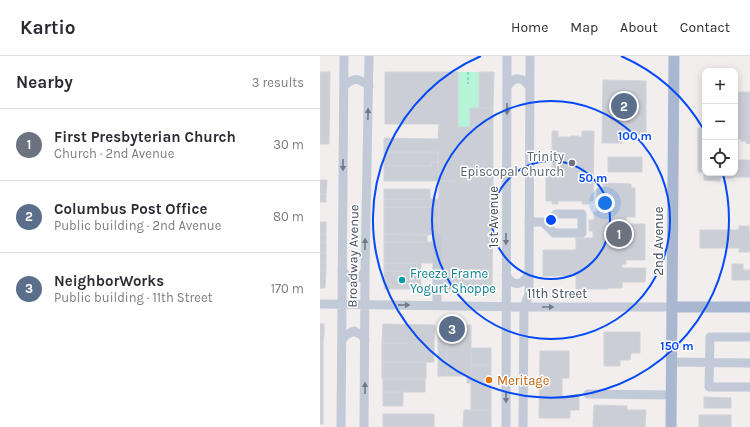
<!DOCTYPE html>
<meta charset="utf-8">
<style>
body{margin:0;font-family:Karla,sans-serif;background:#f2f2f3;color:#2b2b33}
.controls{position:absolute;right:12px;top:12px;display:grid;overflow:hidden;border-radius:8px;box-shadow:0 2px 10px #0003}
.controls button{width:36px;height:36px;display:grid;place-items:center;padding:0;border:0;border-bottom:1px solid #e1e1e2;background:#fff;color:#2b2b33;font:20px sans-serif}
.you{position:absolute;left:285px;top:147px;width:14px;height:14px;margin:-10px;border:3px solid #fff;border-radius:50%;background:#1a73e8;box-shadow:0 0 0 6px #1a73e833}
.badge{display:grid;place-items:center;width:26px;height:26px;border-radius:50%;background:#0349f5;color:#fff;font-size:13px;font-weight:700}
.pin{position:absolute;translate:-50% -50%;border:2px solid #fff;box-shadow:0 1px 4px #0006}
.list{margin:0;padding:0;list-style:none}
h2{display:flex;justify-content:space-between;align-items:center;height:52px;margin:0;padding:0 16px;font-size:17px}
h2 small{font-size:13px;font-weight:400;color:#7c7c81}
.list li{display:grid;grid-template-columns:26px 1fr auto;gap:12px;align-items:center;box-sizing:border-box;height:72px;padding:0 16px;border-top:1px solid #e1e1e2}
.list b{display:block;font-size:15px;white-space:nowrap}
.list p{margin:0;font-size:13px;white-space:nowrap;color:#7c7c81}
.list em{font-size:13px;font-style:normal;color:#7c7c81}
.icon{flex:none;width:22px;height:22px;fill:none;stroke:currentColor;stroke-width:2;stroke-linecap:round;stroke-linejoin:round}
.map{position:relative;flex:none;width:430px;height:371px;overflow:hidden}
header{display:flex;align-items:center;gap:24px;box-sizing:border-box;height:56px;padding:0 20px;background:#fff;border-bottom:1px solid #e1e1e2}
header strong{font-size:19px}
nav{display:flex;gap:22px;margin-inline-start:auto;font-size:14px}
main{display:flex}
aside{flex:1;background:#fff}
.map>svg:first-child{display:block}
</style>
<header>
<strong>Kartio</strong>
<nav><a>Home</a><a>Map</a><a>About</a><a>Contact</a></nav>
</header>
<main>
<aside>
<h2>Nearby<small>3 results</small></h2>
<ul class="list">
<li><span class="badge" style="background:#6b7280">1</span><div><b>First Presbyterian Church</b><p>Church · 2nd Avenue</p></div><em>30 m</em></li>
<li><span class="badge" style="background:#5c6f8a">2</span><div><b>Columbus Post Office</b><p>Public building · 2nd Avenue</p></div><em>80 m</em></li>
<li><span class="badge" style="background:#5c6f8a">3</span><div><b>NeighborWorks</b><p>Public building · 11th Street</p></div><em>170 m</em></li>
</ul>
</aside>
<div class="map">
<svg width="430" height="371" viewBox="0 0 430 371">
<rect width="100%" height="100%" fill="#f1eeed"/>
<path fill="#b6f4d7" d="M 138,16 L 159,16 L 159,52 L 150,71 L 138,71 Z"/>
<path fill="#ccced6" stroke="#d1d2da" d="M 0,16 L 10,16 L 9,88 L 0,88 Z
M 65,16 L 138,16 L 138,71 L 173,71 L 173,126 L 118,125 L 118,96 L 64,96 L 64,82 L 118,83 L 119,68 L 65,68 Z
M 159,16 L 174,16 L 173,52 L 159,52 Z
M 283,24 L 326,25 L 326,77 L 318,79 L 302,79 L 302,87 L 282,87 Z
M 418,36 L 430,36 L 430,88 L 426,87 L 426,85 L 421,85 L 421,83 L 418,83 L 418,104 L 430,104 L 430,121 L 414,121 L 414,122 L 400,122 L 400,125 L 384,124 L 384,116 L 378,116 L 378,72 L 383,72 L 383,70 L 385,70 L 385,117 L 415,117 L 415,75 L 418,75 Z
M 150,52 L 173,52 L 173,71 L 150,71 Z
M 232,75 L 238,75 L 238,81 L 250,81 L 250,80 L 259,80 L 259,81 L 262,81 L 262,75 L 274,75 L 273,145 L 269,145 L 269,148 L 262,148 L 262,145 L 238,145 L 238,148 L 232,148 L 232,145 L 226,145 L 226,115 L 232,115 Z
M 64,96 L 118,96 L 118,106 L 111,106 L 111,110 L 64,110 Z
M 288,101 L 322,101 L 322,116 L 288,116 Z
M 111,106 L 118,106 L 118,125 L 64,125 L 64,110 L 111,110 Z
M 0,124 L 7,124 L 6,138 L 0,138 Z
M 119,125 L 173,126 L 172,234 L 118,234 Z
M 283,127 L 311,128 L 311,132 L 315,132 L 315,161 L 306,161 L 306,168 L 325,168 L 325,204 L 306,204 L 306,208 L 302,208 L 302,212 L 326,212 L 325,226 L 302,226 L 302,232 L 288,232 L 288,233 L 256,233 L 256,220 L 223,220 L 223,194 L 256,194 L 256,182 L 273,182 L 273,175 L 269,175 L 269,164 L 274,164 L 274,156 L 277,156 L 277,132 L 283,132 Z
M 64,133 L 110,133 L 110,143 L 64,143 Z
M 0,138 L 6,138 L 6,146 L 0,146 Z
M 64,143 L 119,143 L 119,151 L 64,151 Z
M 64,151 L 119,151 L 119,179 L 64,178 Z
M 0,166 L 6,166 L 6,178 L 0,178 Z
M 419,170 L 429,170 L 430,193 L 429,196 L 419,196 L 419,192 L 380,192 L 380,174 L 419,174 Z
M 0,178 L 6,178 L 6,186 L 0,186 Z
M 64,178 L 107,179 L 107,186 L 64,186 Z
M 0,186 L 6,186 L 6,197 L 0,197 Z
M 64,186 L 115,186 L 115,207 L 64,207 Z
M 0,197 L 6,197 L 6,207 L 0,206 Z
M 0,206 L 6,207 L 6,214 L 0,214 Z
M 64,207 L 101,207 L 101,216 L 64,215 Z
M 412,208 L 423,208 L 423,214 L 430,214 L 430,224 L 412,224 Z
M 0,214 L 6,214 L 5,232 L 0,232 Z
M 64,215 L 101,216 L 101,233 L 64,233 Z
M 0,268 L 4,268 L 4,279 L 0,279 Z
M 63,268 L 115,269 L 114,288 L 62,287 Z
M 118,269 L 127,269 L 127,320 L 118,320 Z
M 127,269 L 151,269 L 151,318 L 147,318 L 147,320 L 127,320 Z
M 284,276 L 320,276 L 320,297 L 311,297 L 310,304 L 300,304 L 300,310 L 284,310 Z
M 0,279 L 4,279 L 3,287 L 0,287 Z
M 0,287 L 3,287 L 3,295 L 0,295 Z
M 62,287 L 114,288 L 114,306 L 62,306 Z
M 151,292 L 171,292 L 171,309 L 151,309 Z
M 0,295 L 3,295 L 3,304 L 0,304 Z
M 220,295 L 249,295 L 249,322 L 242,322 L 242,340 L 259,340 L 259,354 L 250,354 L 250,362 L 219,362 Z
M 0,304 L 3,304 L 3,313 L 0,313 Z
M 62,306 L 106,306 L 106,323 L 62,323 Z
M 151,309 L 171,309 L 171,354 L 151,354 L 151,327 L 147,327 L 147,318 L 151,318 Z
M 0,313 L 3,313 L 3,323 L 0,323 Z
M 0,323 L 3,323 L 3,332 L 0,332 Z
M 63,323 L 105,323 L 105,336 L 63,336 Z
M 0,332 L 3,332 L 3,341 L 0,341 Z
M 63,336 L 83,336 L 83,350 L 63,350 Z
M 0,341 L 3,341 L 3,350 L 0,350 Z
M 384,341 L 411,342 L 411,352 L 384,352 Z
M 274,349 L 307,350 L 307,354 L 326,354 L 325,371 L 273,371 Z
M 0,350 L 3,350 L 3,360 L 0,359 Z
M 144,354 L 171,354 L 171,371 L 143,371 Z
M 63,358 L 114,358 L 114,371 L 63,371 Z
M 0,359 L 3,360 L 3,368 L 0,368 Z
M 379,359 L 411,359 L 411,371 L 379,371 Z"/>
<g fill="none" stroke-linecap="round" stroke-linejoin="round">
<path stroke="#6ad6b1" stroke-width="1.5" stroke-dasharray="3 2" stroke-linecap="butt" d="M 148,16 L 148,28"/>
<path stroke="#c2cad7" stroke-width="9" d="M 24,30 C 34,21 39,22 49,30
M 187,31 C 194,20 203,20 210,32
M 209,166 L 228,166 L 236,158 L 262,158 L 262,177 L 234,177 L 223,166
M 22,214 C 28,222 32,225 41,221 L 45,215
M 186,219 C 193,231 202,230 209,218
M 0,248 L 204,251 L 352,251
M 117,249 L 117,182
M 430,281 L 390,281 L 389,331 L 430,331
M 22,284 L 26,279 L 34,275 L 42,279 L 45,284
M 351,306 L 430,307
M 268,338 L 351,339
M 21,371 L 24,0
M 44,371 L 45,215 L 49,0
M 186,371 L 187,0
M 203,371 L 204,251 L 209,238 L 209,234 L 210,0"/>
<path stroke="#aab7d0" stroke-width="11" d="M 352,251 L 430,251
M 351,371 L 354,0"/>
</g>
<defs><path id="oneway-solid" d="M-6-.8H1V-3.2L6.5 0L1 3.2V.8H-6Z"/></defs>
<g fill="#6f7988">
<use href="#oneway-solid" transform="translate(187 53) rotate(90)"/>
<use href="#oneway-solid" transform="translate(48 58) rotate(-89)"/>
<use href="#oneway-solid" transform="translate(23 109) rotate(90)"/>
<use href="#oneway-solid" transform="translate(186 183) rotate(90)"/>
<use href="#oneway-solid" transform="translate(45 188) rotate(-89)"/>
<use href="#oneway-solid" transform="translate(84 249) rotate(1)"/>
<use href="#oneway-solid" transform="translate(228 251)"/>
<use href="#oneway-solid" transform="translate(45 332) rotate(-90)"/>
<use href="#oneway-solid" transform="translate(186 341) rotate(90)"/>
</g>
<g fill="none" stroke="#0349f5" stroke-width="2">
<circle cx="231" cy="164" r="59"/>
<circle cx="231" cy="164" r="119"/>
<path d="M301 0A178 178 0 0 1 384 74M403 118A178 178 0 1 1 161 0"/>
</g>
<circle fill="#6b7280" stroke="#fff" stroke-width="1.5" cx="252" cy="107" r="4"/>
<circle fill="#0f9aa8" stroke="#fff" stroke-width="1.5" cx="82" cy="224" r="4"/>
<circle fill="#e8710a" stroke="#fff" stroke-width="1.5" cx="169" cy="324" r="4"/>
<g text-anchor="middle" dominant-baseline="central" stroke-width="3" stroke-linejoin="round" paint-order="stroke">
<g font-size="13" fill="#5b616d" stroke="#fff" text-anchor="end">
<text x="244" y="100">Trinity<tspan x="244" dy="15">Episcopal Church</tspan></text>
</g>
<g font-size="13" fill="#434d5d" stroke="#fff">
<text transform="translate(173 161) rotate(-90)">1st Avenue</text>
<text transform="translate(338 185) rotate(-90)">2nd Avenue</text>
<text transform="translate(33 200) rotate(-89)">Broadway Avenue</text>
<text x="237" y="237">11th Street</text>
</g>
<g font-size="13" fill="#0d838f" stroke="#fff" text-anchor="start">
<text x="90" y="217">Freeze Frame<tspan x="90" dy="15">Yogurt Shoppe</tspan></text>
</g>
<g font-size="13" fill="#c56008" stroke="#fff" text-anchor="start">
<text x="177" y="324">Meritage</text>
</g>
</g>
<circle cx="231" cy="164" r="6" fill="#0349f5" stroke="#fff" stroke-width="2"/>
<g font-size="12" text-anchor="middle" font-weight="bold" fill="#0349f5" stroke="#fff" stroke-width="3" stroke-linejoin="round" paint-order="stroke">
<text x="315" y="84">100 m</text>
<text x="273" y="126">50 m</text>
<text x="357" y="294">150 m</text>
</g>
</svg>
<div class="controls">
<button>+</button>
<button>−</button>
<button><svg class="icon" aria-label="locate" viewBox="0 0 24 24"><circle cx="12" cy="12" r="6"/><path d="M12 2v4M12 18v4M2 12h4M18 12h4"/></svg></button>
</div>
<div class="you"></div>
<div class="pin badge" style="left:299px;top:178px;background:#6b7280">1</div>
<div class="pin badge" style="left:304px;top:50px;background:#5c6f8a">2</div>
<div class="pin badge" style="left:132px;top:273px;background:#5c6f8a">3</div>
</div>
</main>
